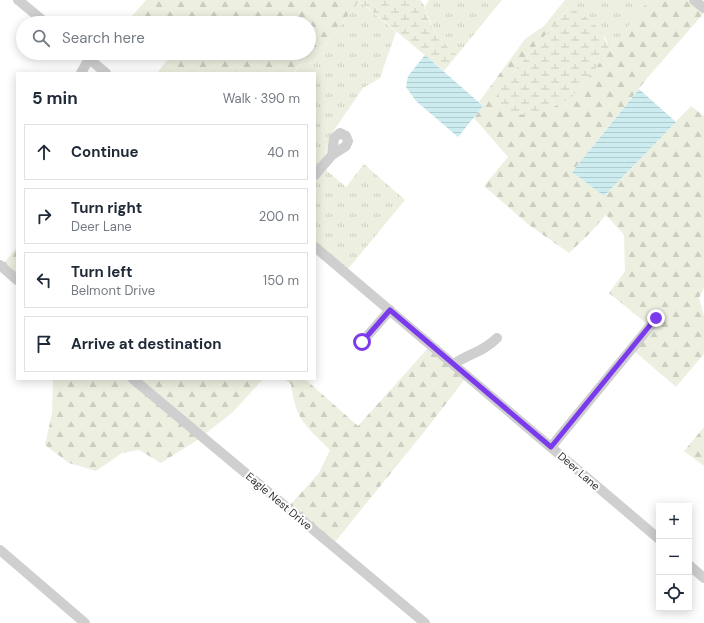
<!DOCTYPE html>
<meta charset="utf-8">
<style>
body{margin:0;font-family:"DM Sans",sans-serif;background:#f2f2f3;color:#1f2937}
.controls{position:absolute;right:12px;bottom:12px;display:grid;overflow:hidden;border-radius:0px;box-shadow:0 2px 10px #0003}
.controls button{width:36px;height:36px;display:grid;place-items:center;padding:0;border:0;border-bottom:1px solid #e0e1e3;background:#fff;color:#1f2937;font:20px sans-serif}
.stop{position:absolute;width:12px;height:12px;margin:-9px;border:3px solid #7c3aed;border-radius:50%;background:#fff}
.stop.end{background:#7c3aed;border-color:#fff;box-shadow:0 1px 4px #0008}
.list{margin:0;padding:0;list-style:none}
h2{display:flex;justify-content:space-between;align-items:center;height:52px;margin:0;padding:0 16px;font-size:17px}
h2 small{font-size:13px;font-weight:400;color:#747a83}
.list li{display:grid;grid-template-columns:26px 1fr auto;gap:12px;align-items:center;box-sizing:border-box;height:56px;margin:0 8px 8px;padding:0 8px;border:1px solid #e0e1e3;border-radius:0px}
.list b{display:block;font-size:15px;white-space:nowrap}
.list p{margin:0;font-size:13px;white-space:nowrap;color:#747a83}
.list em{font-size:13px;font-style:normal;color:#747a83}
.icon{flex:none;width:22px;height:22px;fill:none;stroke:currentColor;stroke-width:2;stroke-linecap:round;stroke-linejoin:round}
.map{position:relative;flex:none;width:704px;height:623px;overflow:hidden}
.search{position:absolute;background:#fff;box-shadow:0 2px 10px #0003;left:16px;top:16px;width:300px;height:44px;display:flex;align-items:center;gap:10px;box-sizing:border-box;padding:0 14px;border-radius:22px;color:#747a83;font-size:15px}
.panel{position:absolute;background:#fff;box-shadow:0 2px 10px #0003;left:16px;top:72px;width:300px;height:308px;border-radius:0px}
.map>svg:first-child{display:block}
</style>
<div class="map">
<svg width="704" height="623" viewBox="0 0 704 623">
<defs>
<pattern id="grass-tufts" width="24" height="20" patternUnits="userSpaceOnUse"><rect width="24" height="20" fill="#edf0e0"/><path d="M3 7l-1-3M5 7V3M7 7l1-3M15 17l-1-3M17 17v-4M19 17l1-3" fill="none" stroke="#cccec1"/></pattern>
<pattern id="forest-firs" width="22" height="20" patternUnits="userSpaceOnUse"><rect width="22" height="20" fill="#edf0e0"/><path d="M5 1l3.5 6h-7zM16 11l3.5 6h-7z" fill="#cccec1"/></pattern>
<pattern id="wetland-marsh" width="20" height="14" patternUnits="userSpaceOnUse"><rect width="20" height="14" fill="#edf0e0"/><path d="M1 5h8M5 5V1M11 12h8M15 12V8" fill="none" stroke="#cccec1"/></pattern>
<pattern id="water-rules" width="6" height="5" patternUnits="userSpaceOnUse"><rect width="6" height="5" fill="#ccecf0"/><path d="M0 2.5h6" fill="none" stroke="#b0cbce"/></pattern>
</defs>
<rect width="100%" height="100%" fill="#fff"/>
<path fill="url(#grass-tufts)" d="M 429,0 L 502,0 L 457,55 C 440,45 430,24 425,6 Z
M 565,0 L 649,0 L 610,50 L 605,37 L 569,8 L 560,6 Z
M 359,1 L 396,32 L 380,78 L 363,88 L 332,133 L 325,156 L 315,169 L 315,73 L 294,73 L 309,54 L 325,46 Z
M 364,164 L 405,200 L 348,269 L 315,242 L 315,180 L 325,169 L 346,187 Z"/>
<path fill="url(#forest-firs)" d="M 146,0 L 365,0 L 363,4 L 359,1 L 325,46 L 309,54 L 293,73 L 157,73 L 173,53 L 309,53 L 309,23 L 126,23 Z
M 649,0 L 688,0 L 704,13 L 649,76 L 572,172 L 604,196 L 691,106 L 704,116 L 704,288 L 699,298 L 704,316 L 704,354 L 676,387 L 634,351 L 661,317 L 655,313 L 647,324 L 609,293 L 625,271 L 624,235 L 606,215 L 589,234 L 569,253 L 529,225 L 484,186 L 508,157 L 474,118 L 483,106 L 479,102 L 525,39 L 544,26 L 560,6 L 569,8 C 545,34 524,62 498,88 L 573,96 Z
M 17,247 L 17,274 L 4,263 Z
M 428,348 L 465,379 L 424,432 L 335,542 L 290,505 L 319,473 L 330,450 C 306,426 295,419 291,384 L 284,379 L 305,379 L 358,426 Z
M 53,379 L 127,379 L 199,439 L 161,463 L 139,450 L 122,453 L 96,471 L 69,463 L 45,445 L 52,413 Z
M 140,379 L 263,379 L 233,412 L 205,434 Z
M 704,427 L 704,466 L 684,451 Z"/>
<path fill="url(#wetland-marsh)" d="M 365,0 L 420,0 C 426,5 426,13 429,20 C 434,32 446,48 457,55 L 444,71 L 363,4 Z
M 569,8 C 592,19 600,26 610,50 L 573,96 L 545,112 L 517,115 L 499,109 L 498,88 C 524,62 545,34 569,8 Z"/>
<path fill="url(#water-rules)" d="M 425,55 L 483,106 L 458,137 L 416,101 L 406,87 L 408,76 Z
M 639,89 L 676,122 L 604,196 L 572,172 Z"/>
<g fill="none" stroke-linecap="round" stroke-linejoin="round">
<path stroke="#cfcfcf" stroke-width="10" d="M 18,0 L 46,23
M 694,0 L 704,8
M 82,53 L 106,73
M 81,73 L 89,59
M 315,175 L 332,155 L 346,146 L 348,141 L 346,136 L 340,133 L 334,138 L 332,155
M 315,247 L 659,539
M 0,265 L 17,280
M 362,342 L 390,310
M 454,364 C 469,353 482,353 497,338
M 133,379 L 425,623
M 551,447 L 656,319
M 0,550 L 85,623
M 689,565 L 704,578"/>
</g>
<g fill="none" stroke-linecap="round" stroke-linejoin="round">
<path stroke="#7c3aed" stroke-width="5" d="M 362,342 L 390,310 L 551,447 L 656,318"/>
</g>
<g text-anchor="middle" dominant-baseline="central" stroke-width="4" stroke-linejoin="round" paint-order="stroke">
<g font-size="11" fill="#323232" stroke="#fff">
<text transform="translate(579 471) rotate(41)">Deer Lane</text>
<text transform="translate(279 501) rotate(40)">Eagle Nest Drive</text>
</g>
</g>
</svg>
<div class="controls">
<button>+</button>
<button>−</button>
<button><svg class="icon" aria-label="locate" viewBox="0 0 24 24"><circle cx="12" cy="12" r="6"/><path d="M12 2v4M12 18v4M2 12h4M18 12h4"/></svg></button>
</div>
<div class="stop" style="left:362px;top:342px"></div>
<div class="stop end" style="left:656px;top:318px"></div>
<div class="search"><svg class="icon" aria-label="search" viewBox="0 0 24 24"><circle cx="10" cy="10" r="6"/><path d="M15 15l6 6"/></svg>Search here</div>
<section class="panel">
<h2>5 min<small>Walk · 390 m</small></h2>
<ul class="list">
<li><svg class="icon" aria-label="ahead" viewBox="0 0 24 24"><path d="M12 20V5M6 11l6-6 6 6"/></svg><div><b>Continue</b></div><em>40 m</em></li>
<li><svg class="icon" aria-label="right" viewBox="0 0 24 24"><path d="M7 20v-9h11M14 6l5 5-5 5"/></svg><div><b>Turn right</b><p>Deer Lane</p></div><em>200 m</em></li>
<li><svg class="icon" aria-label="left" viewBox="0 0 24 24"><path d="M17 20v-9H6M10 6l-5 5 5 5"/></svg><div><b>Turn left</b><p>Belmont Drive</p></div><em>150 m</em></li>
<li><svg class="icon" aria-label="arrive" viewBox="0 0 24 24"><path d="M6 21V4h12l-3 4 3 4H6"/></svg><div><b>Arrive at destination</b></div></li>
</ul>
</section>
</div>
